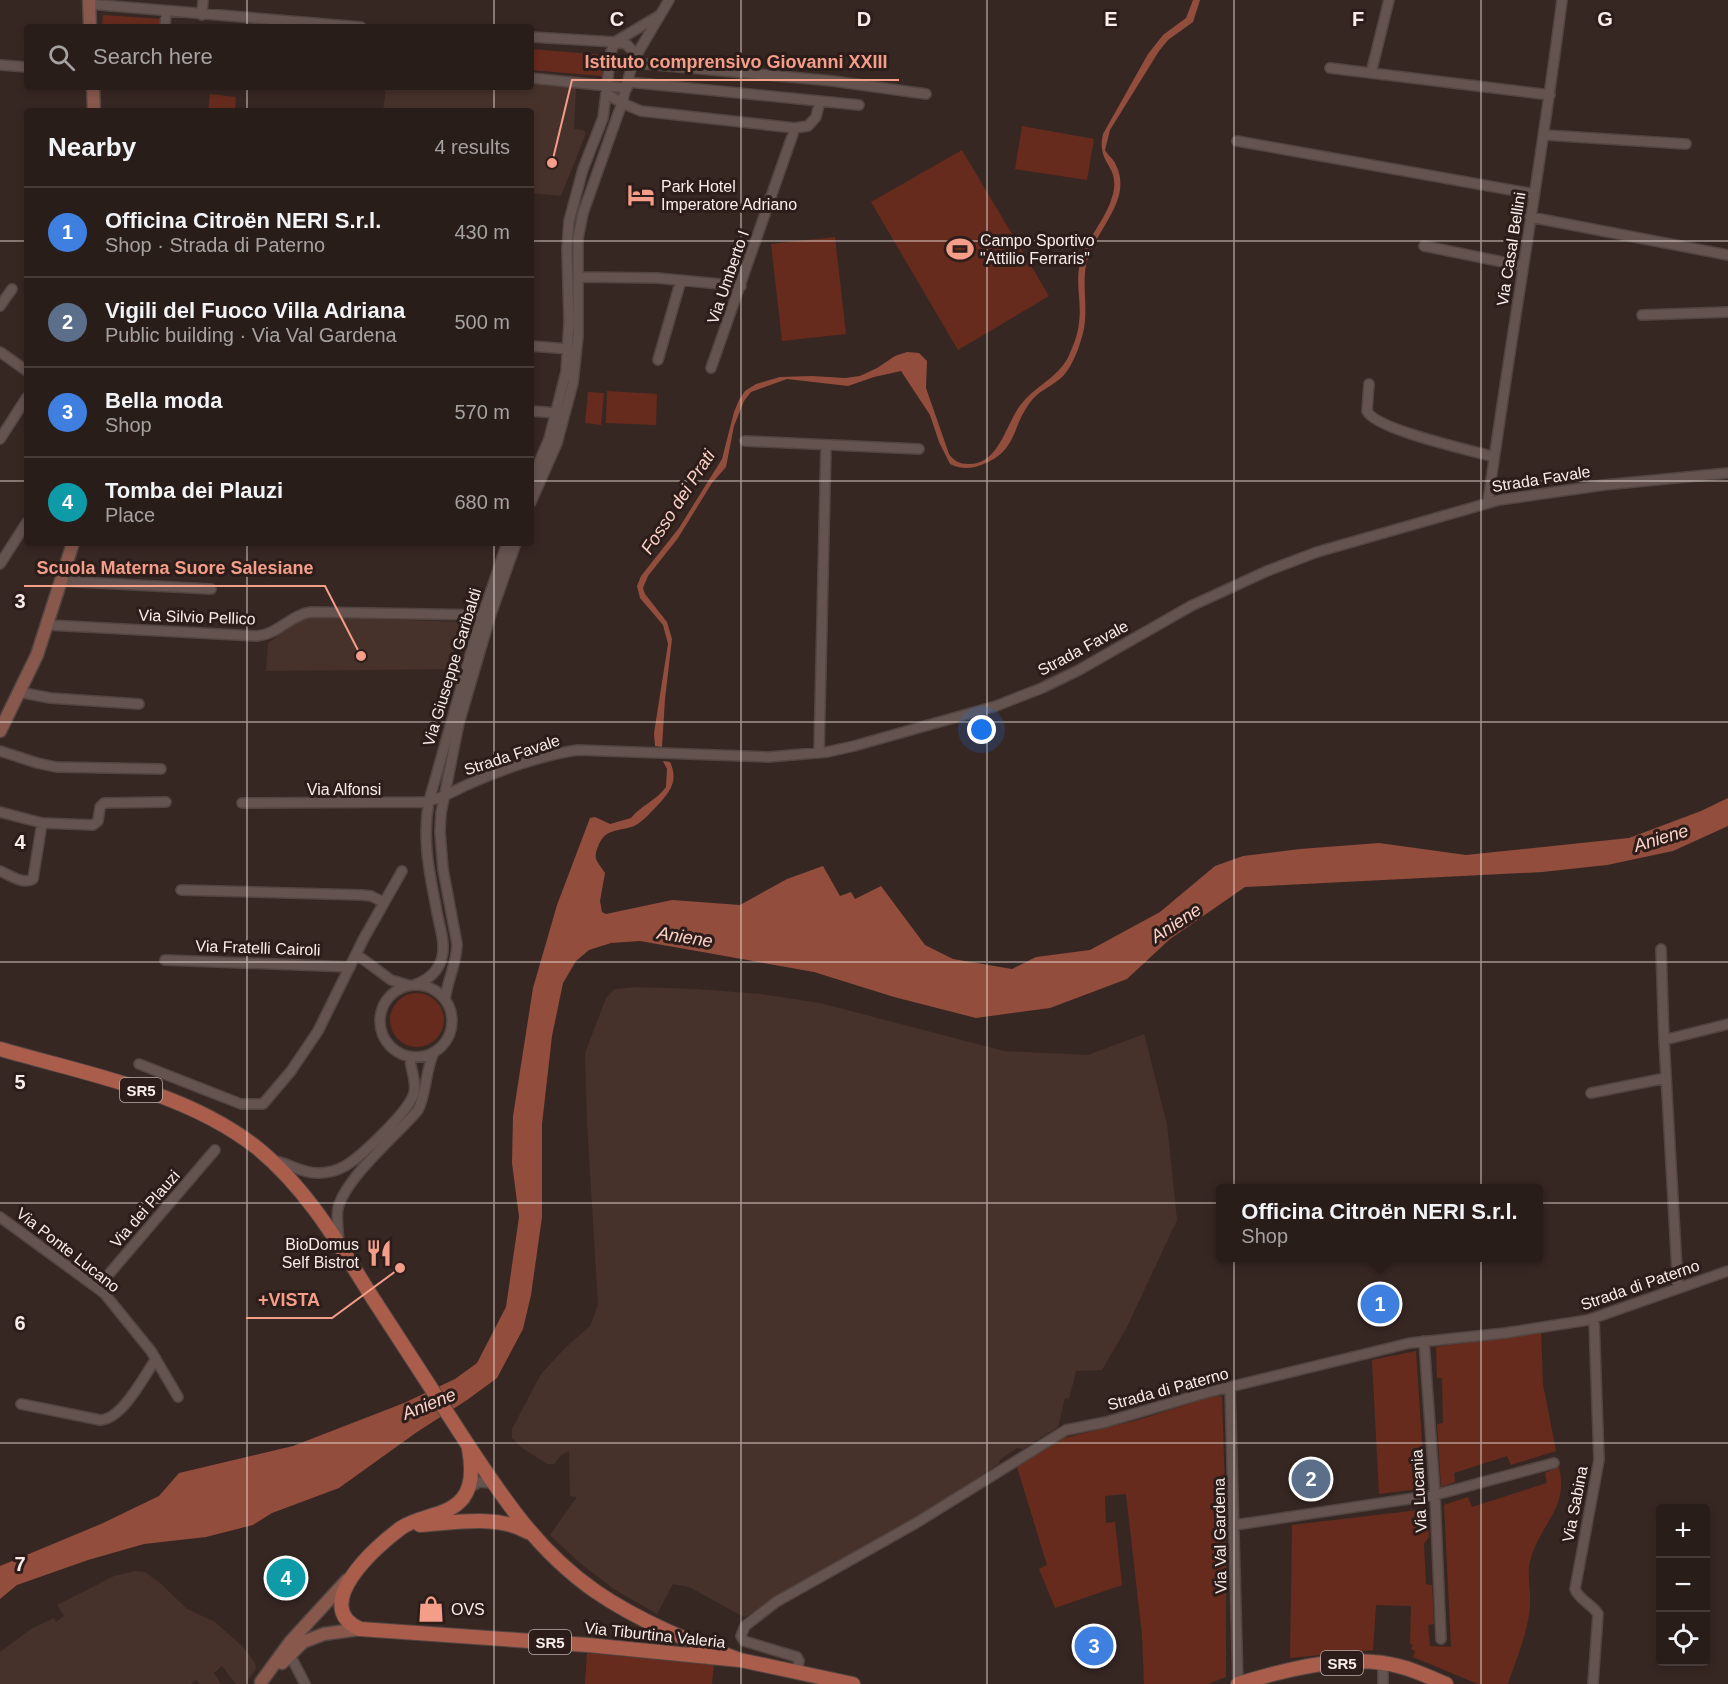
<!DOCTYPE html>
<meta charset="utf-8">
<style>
body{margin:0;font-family:Arial,sans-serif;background:#312623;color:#f1f3f6}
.controls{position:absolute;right:18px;bottom:18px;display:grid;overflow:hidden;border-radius:6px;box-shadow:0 3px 9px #0003}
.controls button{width:54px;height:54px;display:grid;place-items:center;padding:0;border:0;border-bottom:2px solid #453b39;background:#291d1a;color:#f1f3f6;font:30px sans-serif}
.you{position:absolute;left:982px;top:730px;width:21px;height:21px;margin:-15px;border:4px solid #fff;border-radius:50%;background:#1a73e8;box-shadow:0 0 0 9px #1a73e833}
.badge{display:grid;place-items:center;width:39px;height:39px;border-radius:50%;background:#f49e89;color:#fff;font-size:20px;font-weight:700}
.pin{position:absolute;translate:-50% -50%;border:3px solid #fff;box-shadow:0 2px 6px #0006}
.popup{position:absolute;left:1216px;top:1184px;width:327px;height:78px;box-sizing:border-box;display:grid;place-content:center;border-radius:6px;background:#291d1a;filter:drop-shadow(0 2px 4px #0005);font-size:20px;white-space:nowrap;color:#a5a2a2}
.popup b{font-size:22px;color:#f1f3f6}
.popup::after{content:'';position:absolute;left:50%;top:100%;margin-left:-12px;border:12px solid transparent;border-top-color:#291d1a}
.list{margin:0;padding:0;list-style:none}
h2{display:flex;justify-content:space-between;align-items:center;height:78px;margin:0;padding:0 24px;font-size:26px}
h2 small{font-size:20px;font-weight:400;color:#a5a2a2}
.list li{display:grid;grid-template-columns:39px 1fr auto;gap:18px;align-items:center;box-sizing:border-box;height:90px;padding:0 24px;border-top:2px solid #453b39}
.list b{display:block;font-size:22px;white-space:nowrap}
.list p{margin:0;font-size:20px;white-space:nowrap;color:#a5a2a2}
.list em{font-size:20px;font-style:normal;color:#a5a2a2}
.icon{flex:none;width:33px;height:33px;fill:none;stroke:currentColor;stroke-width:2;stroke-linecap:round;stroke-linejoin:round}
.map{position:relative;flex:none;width:1728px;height:1684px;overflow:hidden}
.search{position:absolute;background:#291d1a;box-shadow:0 3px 9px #0003;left:24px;top:24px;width:510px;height:66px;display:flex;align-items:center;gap:15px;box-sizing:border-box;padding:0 21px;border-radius:6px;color:#a5a2a2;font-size:22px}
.panel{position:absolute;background:#291d1a;box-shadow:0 3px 9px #0003;left:24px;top:108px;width:510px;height:438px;border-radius:6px}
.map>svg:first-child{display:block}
</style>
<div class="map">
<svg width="1728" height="1684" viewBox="0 0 1728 1684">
<rect width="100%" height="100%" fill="#372723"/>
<path fill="#47312b" d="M 531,84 L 576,88 L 574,129 L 583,130 L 586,133 L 561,196 L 531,193 L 531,111 L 383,111 L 386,87 L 531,87 Z
M 304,616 L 460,622 L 463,626 L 453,639 L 455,669 L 266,671 L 268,643 Z
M 636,987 L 697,989 L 761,994 L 820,1003 L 1004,1051 L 1088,1055 L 1144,1034 L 1167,1124 L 1177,1220 L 1127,1327 L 1102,1370 L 1076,1371 L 1069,1399 L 1065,1398 L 1058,1427 L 1023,1449 L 1017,1448 L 1000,1460 L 999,1464 L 923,1513 L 769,1600 L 754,1612 L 744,1617 L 689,1587 L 673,1584 L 657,1614 L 614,1589 L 581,1564 L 550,1535 L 577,1497 L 570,1496 L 569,1451 L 561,1455 L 554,1464 L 547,1464 L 522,1448 L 512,1438 L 512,1429 L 541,1374 L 565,1348 L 590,1326 L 598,1305 L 587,1122 L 585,1053 L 606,998 L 615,989 Z
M 135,1571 L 145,1572 L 160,1583 L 187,1609 L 215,1622 L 243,1647 L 255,1663 L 256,1669 L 245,1684 L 236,1684 L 222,1666 L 214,1673 L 221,1684 L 200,1684 L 196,1680 L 191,1684 L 0,1684 L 0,1652 L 31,1629 L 54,1618 L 56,1622 L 64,1616 L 57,1605 L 114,1576 Z"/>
<path fill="#662b1d" d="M 103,15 L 161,19 L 161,27 L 102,27 Z
M 531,49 L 603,55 L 604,65 L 602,76 L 531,70 Z
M 210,94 L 236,97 L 235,111 L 208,111 Z
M 1022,126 L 1094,139 L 1087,180 L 1015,169 Z
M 962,150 L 1049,296 L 958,350 L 871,202 Z
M 835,237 L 846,334 L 782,341 L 771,244 Z
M 607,391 L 657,394 L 656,425 L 606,423 Z
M 588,392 L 604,393 L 601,425 L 585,423 Z
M390 1020a27 27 0 1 1 54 0a27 27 0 1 1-54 0Z
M 1541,1332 L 1543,1384 L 1556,1451 L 1511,1465 L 1507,1456 L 1454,1473 L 1455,1482 L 1441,1487 L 1437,1424 L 1443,1423 L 1442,1378 L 1437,1378 L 1436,1347 Z
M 1416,1351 L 1425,1488 L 1379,1494 L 1372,1360 Z
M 1222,1396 L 1226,1522 L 1226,1677 L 1208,1684 L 1144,1684 L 1142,1635 L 1126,1494 L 1105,1496 L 1106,1523 L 1115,1522 L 1122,1585 L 1055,1608 L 1039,1569 L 1047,1565 L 1017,1467 L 1064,1438 L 1138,1420 L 1211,1397 Z
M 1559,1467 C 1569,1508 1541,1523 1531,1558 C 1526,1573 1531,1588 1530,1604 C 1529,1631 1516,1659 1508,1684 L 1478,1684 L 1413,1657 L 1415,1651 L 1411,1649 L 1413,1645 L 1410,1644 L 1411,1606 L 1376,1605 L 1373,1650 L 1290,1658 L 1292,1525 L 1427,1509 L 1429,1537 L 1424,1544 L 1426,1584 L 1432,1585 L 1434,1624 L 1428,1625 L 1430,1646 L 1451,1647 L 1444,1505 L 1468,1497 L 1472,1507 L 1547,1483 L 1545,1473 Z
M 587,1653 L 714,1665 L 712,1684 L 585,1684 Z"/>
<path fill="#934d3d" d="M 1193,0 L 1200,0 L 1193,22 L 1168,40 L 1159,51 L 1110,130 L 1105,150 C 1108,156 1114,159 1116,165 C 1133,200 1096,229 1087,261 C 1081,282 1089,310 1083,333 C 1080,345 1073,365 1064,375 C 1055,385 1041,389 1032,400 C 1010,427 1019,451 981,465 C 971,469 960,469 950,464 L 939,442 L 930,415 L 901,371 L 874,377 L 848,386 L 787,379 L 751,392 L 744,401 L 734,426 L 726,467 L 712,483 L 678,538 L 648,576 L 643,588 L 645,594 L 667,622 L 672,639 L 665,699 L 662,747 L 655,746 L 654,733 L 668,644 L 663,625 L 640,598 L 637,586 L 641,576 L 679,528 L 722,459 L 734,412 L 739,400 L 745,391 L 756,384 L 780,377 L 812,376 L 845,378 L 860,376 L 877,368 L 895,356 L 907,352 L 919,353 L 927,361 L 926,388 L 949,454 C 954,461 960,464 968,464 C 1001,465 1006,420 1023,402 C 1038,384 1061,376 1070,353 C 1074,344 1078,333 1079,323 C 1082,304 1075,282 1080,264 C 1086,238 1107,219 1113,194 C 1120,164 1096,165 1103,134 L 1148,54 L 1163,35 L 1186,18 Z
M 663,761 L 670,762 C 679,781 670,792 656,807 C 651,812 645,819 639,823 C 626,833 608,825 599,844 C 592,860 597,860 605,873 L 600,901 L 602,912 L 606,914 L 672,900 L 740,905 L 787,879 L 823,866 L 840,896 L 851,892 L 855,899 L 881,886 L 925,945 L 953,959 L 1012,969 L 1036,957 L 1090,950 L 1160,912 L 1215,866 L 1243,856 L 1300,849 L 1379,843 L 1466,855 L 1629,838 L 1701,811 L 1728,798 L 1728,826 L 1673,851 L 1607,865 L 1542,872 L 1245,887 L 1170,939 L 1127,979 L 1050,1008 L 976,1018 L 894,997 L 814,972 L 708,953 L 640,941 L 611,943 L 589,950 L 576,961 L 563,983 L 552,1036 L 542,1124 L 542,1217 L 531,1295 L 523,1329 L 497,1378 L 467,1400 L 417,1432 L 339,1488 L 272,1513 L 253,1525 L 206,1537 L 144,1544 L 88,1560 L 17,1585 L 0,1599 L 0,1566 L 101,1524 L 159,1496 L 179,1473 L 293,1446 L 404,1403 L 455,1379 L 477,1363 L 506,1307 L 519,1217 L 512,1163 L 513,1116 L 533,988 L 557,905 L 590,818 L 595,817 L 610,824 L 631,818 C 640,806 657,800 666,787 L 667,769 Z"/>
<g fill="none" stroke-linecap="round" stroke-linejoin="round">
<defs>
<path id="minor" d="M 89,4 L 361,27
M 202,15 L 203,0
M 165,27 L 166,12
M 531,37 L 615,42 L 626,44 L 634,52 L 633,61
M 615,42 L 660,15
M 633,61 L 646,64 L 833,81 L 926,94
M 0,65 L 27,67
M 1330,68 L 1550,95
M 1371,73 L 1389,0
M 531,78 L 627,88
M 628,82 L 859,105
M 607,94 L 622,103 L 641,111 L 795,128 L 808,126 L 816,117 L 820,101
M 1545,135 L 1686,144
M 1237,141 L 1534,194
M 1530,217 L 1728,255
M 1424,246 L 1523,266
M 578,277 L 657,278 L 741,286
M 0,306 L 12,289
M 1642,315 L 1728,312
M 531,346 L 569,349
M 0,352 L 27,371
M 658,360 L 681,280
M 711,368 L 795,128
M 1369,384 L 1367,411 C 1376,430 1471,450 1494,457
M 531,411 L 557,413
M 0,439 L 27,397
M 745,441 L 919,449
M 531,481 L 549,439 L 566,372 L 569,322 L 567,248 L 569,221 L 583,169 L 603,118 L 611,52 L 615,42
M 531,502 L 557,443 L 573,383 L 578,336 L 578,238 L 583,213 L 622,103 L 633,61 L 669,0
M 1488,502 C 1511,335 1541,168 1562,0
M 0,564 L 27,522
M 61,581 L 211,589
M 48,625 L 257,636 C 279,634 290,615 311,612 L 482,615
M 19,692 L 50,698 L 139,704
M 0,751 L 37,763 L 56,767 L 161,769
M 819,753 L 826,445
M 242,803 L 424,802 C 442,799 455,790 471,783 C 500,770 546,754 578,750 L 769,757 L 827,752 L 854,746 L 996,706 L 1042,688 L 1079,670 L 1191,606 L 1267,571 L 1317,552 L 1499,500 L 1604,485 L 1728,473
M 0,812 L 42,823 L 33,879 C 23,885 10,875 0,871
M 42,823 L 93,825 L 98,821 L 100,807 L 104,803 L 166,802
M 181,890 L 362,895 L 371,896 L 383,902
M 1661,949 L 1664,1040 L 1678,1288
M 356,954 L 391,980 L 408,985
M 165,960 L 350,967
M 414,985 C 428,980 439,971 442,957 C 446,942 438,922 436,907 C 429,871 422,838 429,801 L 475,638 L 507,543
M380 1021a36 36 0 1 1 72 0a36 36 0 1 1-72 0Z
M 445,1000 C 447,980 457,964 457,944 L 443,869 L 440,832 L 441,813 L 459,723 L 490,617 L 516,543
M 1664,1040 L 1728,1024
M 139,1064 L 241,1104 L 263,1104 L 291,1071 L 318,1031 L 364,938 L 402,871
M 1591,1093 L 1666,1078
M 271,1160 C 287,1162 302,1174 319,1173 C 328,1173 338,1170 345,1166 C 362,1156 409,1111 414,1093 C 417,1081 410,1069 410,1057
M 0,1217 L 104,1293 L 151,1351 L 178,1397
M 339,1241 C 338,1230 336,1219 338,1208 C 346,1177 396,1136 418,1110 C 427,1092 425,1071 434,1052
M 97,1288 L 215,1150
M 1424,1341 L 1435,1495 L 1441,1639
M 1230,1387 L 1238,1684
M 21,1404 L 100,1420 C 122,1420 144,1376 156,1359
M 468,1489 L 479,1482 L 492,1483
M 1235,1525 L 1435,1495 L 1554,1463
M 290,1655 L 305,1684
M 1383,1663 L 1383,1684
M 797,1671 L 799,1661 L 797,1657 L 744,1641 L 741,1636 L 745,1626 L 776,1602 L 916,1523 L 1066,1430 L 1106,1422 L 1205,1393 L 1410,1343 L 1505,1333 L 1588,1320 L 1728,1271
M 1593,1684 L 1598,1614 C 1592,1604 1579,1600 1575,1589 L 1599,1460 L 1594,1319"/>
<path id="secondary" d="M 89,0 L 90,27
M 93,87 L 94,111
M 0,731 L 37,655 L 73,543
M 282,1663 L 303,1642 L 324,1634 L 360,1629
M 261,1682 L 291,1641 L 347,1580"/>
<path id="primary" d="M 0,1049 C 86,1074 184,1091 256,1147 C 306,1187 339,1244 372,1297 C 404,1346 436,1396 468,1445 C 505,1501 539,1552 595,1591 C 640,1622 689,1641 740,1660
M 469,1449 C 472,1465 473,1485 463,1498 C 448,1517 419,1515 401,1528 C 376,1546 309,1606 360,1629 L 588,1645 L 740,1660 L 853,1684
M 420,1525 C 454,1523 497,1514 528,1532
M 1238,1684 C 1287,1669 1352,1652 1402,1667 C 1417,1671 1431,1678 1446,1684"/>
</defs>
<use href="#minor" stroke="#524541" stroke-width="12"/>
<use href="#secondary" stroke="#524541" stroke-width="15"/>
<use href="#primary" stroke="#524541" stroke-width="16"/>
<use href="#minor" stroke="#65534f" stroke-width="9"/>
<use href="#secondary" stroke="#88584d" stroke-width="12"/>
<use href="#primary" stroke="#ab5d4b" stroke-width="14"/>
</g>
<path fill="none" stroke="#f8edea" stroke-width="1.5" stroke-opacity="0.55" d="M 247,0 L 247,27M 494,0 L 494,27M 741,0 L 741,1684M 987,0 L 987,1684M 1234,0 L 1234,1684M 1481,0 L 1481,1684M 247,87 L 247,111M 494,87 L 494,111M 0,241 L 27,241M 531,241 L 1728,241M 0,481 L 27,481M 531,481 L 1728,481M 247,543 L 247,1684M 494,543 L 494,1684M 0,722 L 1728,722M 0,962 L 1728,962M 0,1203 L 1728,1203M 0,1443 L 1728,1443"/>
<defs>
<symbol id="hotel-bare" viewBox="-9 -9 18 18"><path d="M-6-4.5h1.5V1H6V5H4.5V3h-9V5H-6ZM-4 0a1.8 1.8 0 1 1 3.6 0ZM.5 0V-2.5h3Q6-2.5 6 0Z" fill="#f49e89" stroke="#2c1d1a" stroke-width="2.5" paint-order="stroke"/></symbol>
<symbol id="stadium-bare" viewBox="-9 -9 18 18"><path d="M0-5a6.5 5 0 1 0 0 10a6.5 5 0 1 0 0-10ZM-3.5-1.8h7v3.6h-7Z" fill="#f49e89" stroke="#2c1d1a" stroke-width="2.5" paint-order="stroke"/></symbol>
<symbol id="restaurant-bare" viewBox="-9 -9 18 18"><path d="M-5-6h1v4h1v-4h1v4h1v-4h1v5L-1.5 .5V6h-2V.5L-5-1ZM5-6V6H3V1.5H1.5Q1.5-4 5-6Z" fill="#f49e89" stroke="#2c1d1a" stroke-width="2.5" paint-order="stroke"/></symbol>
<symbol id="shop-bare" viewBox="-9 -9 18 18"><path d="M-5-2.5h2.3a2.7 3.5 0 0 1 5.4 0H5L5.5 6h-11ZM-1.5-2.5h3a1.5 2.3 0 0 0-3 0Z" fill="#f49e89" stroke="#2c1d1a" stroke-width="2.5" paint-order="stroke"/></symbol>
</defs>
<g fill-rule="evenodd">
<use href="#hotel-bare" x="622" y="176" width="38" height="38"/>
<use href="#stadium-bare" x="941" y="230" width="38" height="38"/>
<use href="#restaurant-bare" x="360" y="1234" width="38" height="38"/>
<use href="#shop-bare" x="412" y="1590" width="38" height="38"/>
</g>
<g text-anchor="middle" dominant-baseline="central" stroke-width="6" stroke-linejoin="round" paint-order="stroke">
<g fill="#2c1d1a" stroke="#bbafac" stroke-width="1.5">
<rect x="120" y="1078" width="42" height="24" rx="4.5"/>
<rect x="529" y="1630" width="42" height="24" rx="4.5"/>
<rect x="1321" y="1651" width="42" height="24" rx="4.5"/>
</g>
<g font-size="15" font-weight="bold" fill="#f8edea">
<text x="141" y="1090">SR5</text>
<text x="550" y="1642">SR5</text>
<text x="1342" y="1663">SR5</text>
</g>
<g font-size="16" fill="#f8edea" stroke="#2c1d1a" text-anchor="start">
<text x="661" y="186">Park Hotel<tspan x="661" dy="18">Imperatore Adriano</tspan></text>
<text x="980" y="240">Campo Sportivo<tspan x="980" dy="18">"Attilio Ferraris"</tspan></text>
<text x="359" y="1244" text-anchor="end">BioDomus<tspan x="359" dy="18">Self Bistrot</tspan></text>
<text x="451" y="1609">OVS</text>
</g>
<g font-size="16" fill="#f8edea" stroke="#2c1d1a">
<text transform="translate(1511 249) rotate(-81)">Via Casal Bellini</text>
<text transform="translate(728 277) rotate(-71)">Via Umberto I</text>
<text transform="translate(1541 479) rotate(-9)">Strada Favale</text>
<text transform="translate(197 617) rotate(2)">Via Silvio Pellico</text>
<text transform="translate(1083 648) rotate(-28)">Strada Favale</text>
<text transform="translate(452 667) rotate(-73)">Via Giuseppe Garibaldi</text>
<text transform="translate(512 755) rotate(-18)">Strada Favale</text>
<text x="344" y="789">Via Alfonsi</text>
<text transform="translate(258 948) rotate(2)">Via Fratelli Cairoli</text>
<text transform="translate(145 1209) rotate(-49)">Via dei Plauzi</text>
<text transform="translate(68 1250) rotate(38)">Via Ponte Lucano</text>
<text transform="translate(1640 1285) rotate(-19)">Strada di Paterno</text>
<text transform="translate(1168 1389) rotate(-15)">Strada di Paterno</text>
<text transform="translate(1419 1491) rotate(-93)">Via Lucania</text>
<text transform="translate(1575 1504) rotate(-79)">Via Sabina</text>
<text transform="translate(1220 1536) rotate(-91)">Via Val Gardena</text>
<text transform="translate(655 1635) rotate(6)">Via Tiburtina Valeria</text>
</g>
<g font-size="18" font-style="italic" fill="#fdd2c7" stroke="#2c1d1a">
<text transform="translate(678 502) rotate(-57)">Fosso dei Prati</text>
<text transform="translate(1661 838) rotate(-17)">Aniene</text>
<text transform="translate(1176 923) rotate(-33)">Aniene</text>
<text transform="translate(685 937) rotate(9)">Aniene</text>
<text transform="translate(429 1404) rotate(-22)">Aniene</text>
</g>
</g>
<g font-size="20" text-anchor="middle" font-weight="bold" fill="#f8edea" stroke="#2c1d1a" stroke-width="6" stroke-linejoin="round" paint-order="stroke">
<text x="617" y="26">C</text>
<text x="864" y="26">D</text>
<text x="1111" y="26">E</text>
<text x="1358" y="26">F</text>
<text x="1605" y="26">G</text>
<text x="20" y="608">3</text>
<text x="20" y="849">4</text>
<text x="20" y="1089">5</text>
<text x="20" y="1330">6</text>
<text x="20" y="1571">7</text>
</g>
<path fill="none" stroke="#f49e89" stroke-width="2" d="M552 163L572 80H899M361 656L325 586H24M400 1268L332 1318H246"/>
<g fill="#f49e89" stroke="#2c1d1a" stroke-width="2">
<circle cx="552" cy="163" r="6"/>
<circle cx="361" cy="656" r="6"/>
<circle cx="400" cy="1268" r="6"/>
</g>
<g font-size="18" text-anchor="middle" font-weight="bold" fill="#f49e89" stroke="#2c1d1a" stroke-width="6" stroke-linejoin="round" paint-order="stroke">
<text x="736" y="68">Istituto comprensivo Giovanni XXIII</text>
<text x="175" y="574">Scuola Materna Suore Salesiane</text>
<text x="289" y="1306">+VISTA</text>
</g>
</svg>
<div class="controls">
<button>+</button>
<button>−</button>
<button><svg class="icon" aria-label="locate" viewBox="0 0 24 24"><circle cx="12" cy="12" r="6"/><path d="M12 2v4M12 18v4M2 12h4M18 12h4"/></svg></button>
</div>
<div class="you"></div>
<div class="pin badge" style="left:1380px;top:1304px;background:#3f7fe0">1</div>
<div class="popup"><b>Officina Citroën NERI S.r.l.</b>Shop</div>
<div class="pin badge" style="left:1311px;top:1479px;background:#5c6f8a">2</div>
<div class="pin badge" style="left:1094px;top:1646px;background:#3f7fe0">3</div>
<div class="pin badge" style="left:286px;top:1578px;background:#0f9aa8">4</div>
<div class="search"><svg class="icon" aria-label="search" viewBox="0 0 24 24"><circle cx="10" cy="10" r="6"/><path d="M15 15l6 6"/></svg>Search here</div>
<section class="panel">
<h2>Nearby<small>4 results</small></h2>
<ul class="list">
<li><span class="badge" style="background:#3f7fe0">1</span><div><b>Officina Citroën NERI S.r.l.</b><p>Shop · Strada di Paterno</p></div><em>430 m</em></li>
<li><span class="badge" style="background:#5c6f8a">2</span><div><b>Vigili del Fuoco Villa Adriana</b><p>Public building · Via Val Gardena</p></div><em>500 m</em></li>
<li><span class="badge" style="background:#3f7fe0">3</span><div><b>Bella moda</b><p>Shop</p></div><em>570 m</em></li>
<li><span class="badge" style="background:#0f9aa8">4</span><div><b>Tomba dei Plauzi</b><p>Place</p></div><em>680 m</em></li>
</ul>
</section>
</div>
